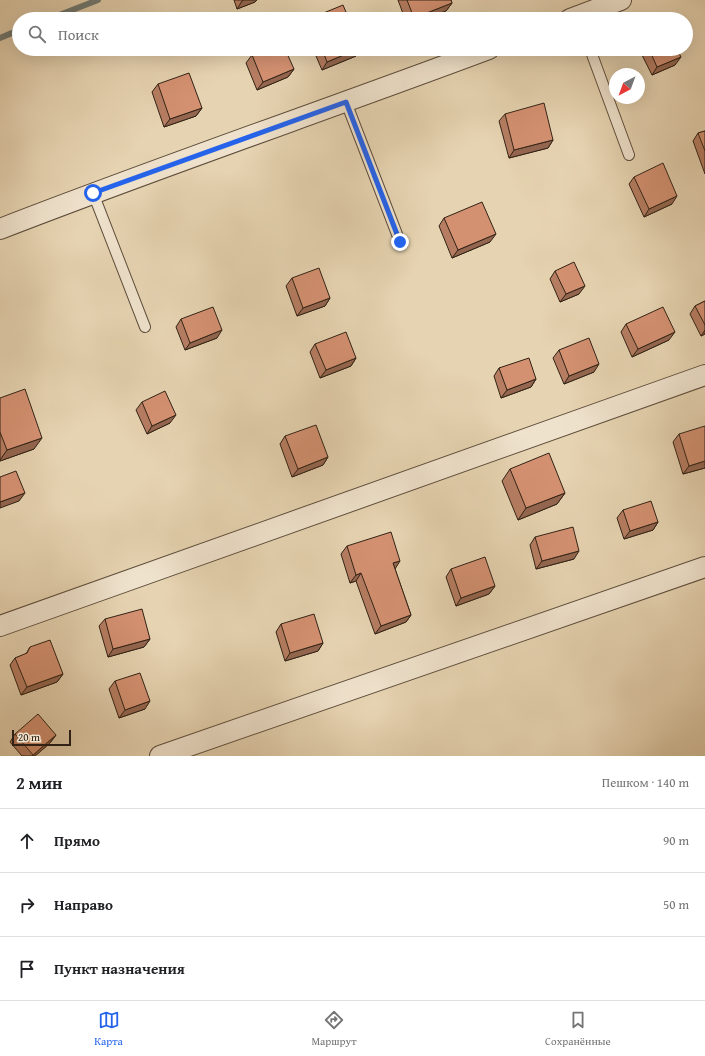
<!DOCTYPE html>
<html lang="ru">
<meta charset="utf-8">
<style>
body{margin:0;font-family:"Gentium Book Plus",serif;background:#f2f2f2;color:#202124}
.compass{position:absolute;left:609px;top:68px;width:36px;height:36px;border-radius:50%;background:#fff;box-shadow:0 4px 16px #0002;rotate:221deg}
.scale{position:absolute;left:12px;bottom:10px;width:59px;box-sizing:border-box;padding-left:4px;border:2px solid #312215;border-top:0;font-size:11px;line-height:14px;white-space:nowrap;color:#312215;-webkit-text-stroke:3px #efe2cc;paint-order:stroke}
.stop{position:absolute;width:12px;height:12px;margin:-9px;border:3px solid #2563eb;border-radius:50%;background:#fff}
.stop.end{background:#2563eb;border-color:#fff;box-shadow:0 1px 4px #0008}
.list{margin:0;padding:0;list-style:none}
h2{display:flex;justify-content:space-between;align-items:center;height:52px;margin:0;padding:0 16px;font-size:17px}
h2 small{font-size:13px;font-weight:400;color:#757577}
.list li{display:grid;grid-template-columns:26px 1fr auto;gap:12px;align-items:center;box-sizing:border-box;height:64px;padding:0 16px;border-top:1px solid #e0e0e0}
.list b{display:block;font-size:15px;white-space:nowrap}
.list em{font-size:13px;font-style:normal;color:#757577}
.icon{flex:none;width:22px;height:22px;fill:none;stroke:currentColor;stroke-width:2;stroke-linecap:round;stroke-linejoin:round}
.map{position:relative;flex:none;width:705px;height:756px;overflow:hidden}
.search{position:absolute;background:#fff;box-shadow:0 4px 16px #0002;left:12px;right:12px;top:12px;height:44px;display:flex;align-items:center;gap:10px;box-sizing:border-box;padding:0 14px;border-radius:22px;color:#757577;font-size:15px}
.sheet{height:244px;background:#fff}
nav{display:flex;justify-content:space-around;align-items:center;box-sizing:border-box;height:56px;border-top:1px solid #e0e0e0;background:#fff;font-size:11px;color:#757577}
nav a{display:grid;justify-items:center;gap:2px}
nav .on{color:#2563eb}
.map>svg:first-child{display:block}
</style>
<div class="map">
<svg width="705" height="756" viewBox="0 0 705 756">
<rect width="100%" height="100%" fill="#e6d3b1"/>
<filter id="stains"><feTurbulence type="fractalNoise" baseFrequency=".005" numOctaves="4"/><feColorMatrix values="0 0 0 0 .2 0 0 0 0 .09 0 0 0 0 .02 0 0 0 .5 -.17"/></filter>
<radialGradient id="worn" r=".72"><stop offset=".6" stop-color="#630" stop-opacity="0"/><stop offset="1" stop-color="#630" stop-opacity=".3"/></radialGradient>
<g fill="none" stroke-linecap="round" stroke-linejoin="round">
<path stroke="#707b76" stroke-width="6" d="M 49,19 L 98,0
M 0,38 L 19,30"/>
<defs>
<path id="service" d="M 590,49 L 629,155
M 346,102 L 400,242
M 93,193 L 145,327"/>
<path id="minor" d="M 570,19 L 621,0
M 0,229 C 162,166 326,110 489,49
M 0,626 L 705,375
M 160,756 L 705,567"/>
</defs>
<use href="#service" stroke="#5e4e3c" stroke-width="12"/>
<use href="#minor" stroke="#5e4e3c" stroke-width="22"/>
<use href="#service" stroke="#efe2cc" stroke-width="10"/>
<use href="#minor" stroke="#efe2cc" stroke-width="20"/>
</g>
<path fill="#b67d62" stroke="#312215" d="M 234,0 L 257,0 L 255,2 L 237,9 Z
M 398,0 L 451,0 L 452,3 L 446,11 L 425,19 L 405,19 Z
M 313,49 L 360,49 L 356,56 L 322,70 Z
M 644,49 L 677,49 L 675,65 L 652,75 L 641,53 Z
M 252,55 L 294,69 L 288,77 L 257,90 L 246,63 Z
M 158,84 L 202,108 L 196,116 L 164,127 L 152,92 Z
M 505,114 L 553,140 L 548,148 L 509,158 L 499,121 Z
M 705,131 L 705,174 L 693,141 L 698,133 Z
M 634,177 L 672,204 L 644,217 L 629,184 Z
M 444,218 L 490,242 L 452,258 L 439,226 Z
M 555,271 L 579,294 L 560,302 L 550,279 Z
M 292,278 L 330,298 L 325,306 L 297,316 L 286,286 Z
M 705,301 L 705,334 L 701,336 L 690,314 L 695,306 Z
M 181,319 L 217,338 L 185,350 L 176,327 Z
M 626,324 L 669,340 L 632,357 L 621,332 Z
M 315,344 L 356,358 L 351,366 L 320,378 L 310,352 Z
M 559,350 L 594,372 L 564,384 L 553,358 Z
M 499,368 L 536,379 L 531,387 L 501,398 L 494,376 Z
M 0,398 L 34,449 L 0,461 Z
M 142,402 L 170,423 L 147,434 L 136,410 Z
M 679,434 L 705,468 L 683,474 L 673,442 Z
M 285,436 L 328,457 L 323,465 L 292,477 L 280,444 Z
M 510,469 L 565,493 L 557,504 L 518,520 L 502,481 Z
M 623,510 L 658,522 L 653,530 L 624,539 L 617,518 Z
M 535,537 L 574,559 L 536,569 L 530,545 Z
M 347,546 L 395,569 L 411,615 L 406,622 L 375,634 L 356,581 L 350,583 L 341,554 Z
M 451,569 L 495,586 L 489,594 L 456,606 L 446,577 Z
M 105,619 L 150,639 L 144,647 L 108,657 L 99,626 Z
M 281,624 L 323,643 L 318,651 L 285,661 L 276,632 Z
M 30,647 L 63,674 L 57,682 L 21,695 L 10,665 L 15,658 L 26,654 Z
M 115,681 L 145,709 L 119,718 L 109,689 Z
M 15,734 L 56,735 L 50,743 L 35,756 L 22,756 L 10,742 Z"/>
<path fill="#946650" stroke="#312215" d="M 244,0 L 257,0 L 255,2 L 237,9 L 242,1 Z
M 452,3 L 446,11 L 425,19 L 413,19 L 414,18 Z
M 358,49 L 360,49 L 356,56 L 322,70 L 327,62 Z
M 681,57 L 675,65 L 652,75 L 657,67 Z
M 294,69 L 288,77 L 257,90 L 263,82 Z
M 202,108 L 196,116 L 164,127 L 170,119 Z
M 553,140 L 548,148 L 509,158 L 514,150 Z
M 677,196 L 672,204 L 644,217 L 649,209 Z
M 496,234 L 490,242 L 452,258 L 458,250 Z
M 585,286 L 579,294 L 560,302 L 566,294 Z
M 330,298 L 325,306 L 297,316 L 303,308 Z
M 222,330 L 217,338 L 185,350 L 190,343 Z
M 705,330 L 705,334 L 701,336 Z
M 675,332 L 669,340 L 632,357 L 638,349 Z
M 356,358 L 351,366 L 320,378 L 326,370 Z
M 599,364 L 594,372 L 564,384 L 569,376 Z
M 536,379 L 531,387 L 501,398 L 507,390 Z
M 176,415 L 170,423 L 147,434 L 152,426 Z
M 42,438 L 34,449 L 0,461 L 0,460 L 7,450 Z
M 328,457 L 323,465 L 292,477 L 298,469 Z
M 705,461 L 705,468 L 683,474 L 689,466 Z
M 25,493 L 19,501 L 0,508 L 0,502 Z
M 565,493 L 557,504 L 518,520 L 526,508 Z
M 658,522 L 653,530 L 624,539 L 630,531 Z
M 579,551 L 574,559 L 536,569 L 542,561 Z
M 400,561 L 395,569 L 393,563 Z
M 361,573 L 356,581 L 350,583 L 356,575 Z
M 495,586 L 489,594 L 456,606 L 461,598 Z
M 411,615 L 406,622 L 375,634 L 381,626 Z
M 150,639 L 144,647 L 108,657 L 113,649 Z
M 323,643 L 318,651 L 285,661 L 290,653 Z
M 63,674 L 57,682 L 21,695 L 27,687 Z
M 150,701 L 145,709 L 119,718 L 125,710 Z
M 56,735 L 50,743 L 35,756 L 32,756 Z"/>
<path fill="#d49172" stroke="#312215" d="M 407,0 L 451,0 L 452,3 L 414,18 Z
M 343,5 L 349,19 L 309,19 Z
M 265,49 L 285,49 L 294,69 L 263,82 L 252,55 Z
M 322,49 L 358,49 L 327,62 Z
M 649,49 L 677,49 L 681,57 L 657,67 Z
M 189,73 L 202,108 L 170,119 L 158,84 Z
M 544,103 L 553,140 L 514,150 L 505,114 Z
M 705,131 L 705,151 L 698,133 Z
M 663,163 L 677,196 L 649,209 L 634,177 Z
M 482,202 L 496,234 L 458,250 L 444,218 Z
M 574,262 L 585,286 L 566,294 L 555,271 Z
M 319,268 L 330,298 L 303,308 L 292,278 Z
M 705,301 L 705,325 L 695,306 Z
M 213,307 L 222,330 L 190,343 L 181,319 Z
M 663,307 L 675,332 L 638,349 L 626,324 Z
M 346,332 L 356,358 L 326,370 L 315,344 Z
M 589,338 L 599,364 L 569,376 L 559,350 Z
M 529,358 L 536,379 L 507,390 L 499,368 Z
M 25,389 L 42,438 L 7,450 L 0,432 L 0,398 Z
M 165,391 L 176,415 L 152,426 L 142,402 Z
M 316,425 L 328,457 L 298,469 L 285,436 Z
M 705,426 L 705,461 L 689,466 L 679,434 Z
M 549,453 L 565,493 L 526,508 L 510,469 Z
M 16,471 L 25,493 L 0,502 L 0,477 Z
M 651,501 L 658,522 L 630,531 L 623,510 Z
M 573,527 L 579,551 L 542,561 L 535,537 Z
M 391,532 L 400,561 L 393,563 L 411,615 L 381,626 L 361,573 L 356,575 L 347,546 Z
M 485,557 L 495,586 L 461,598 L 451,569 Z
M 142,609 L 150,639 L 113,649 L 105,619 Z
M 314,614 L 323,643 L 290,653 L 281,624 Z
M 50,640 L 63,674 L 27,687 L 15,658 L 27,653 L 30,647 Z
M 140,673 L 150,701 L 125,710 L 115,681 Z
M 38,714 L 56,735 L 33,755 L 15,734 Z"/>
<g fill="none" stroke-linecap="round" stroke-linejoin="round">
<path stroke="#2563eb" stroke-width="5" d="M 93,193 L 346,102 L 400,242"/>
</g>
<rect width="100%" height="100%" filter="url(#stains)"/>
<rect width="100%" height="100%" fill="url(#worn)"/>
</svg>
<svg class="compass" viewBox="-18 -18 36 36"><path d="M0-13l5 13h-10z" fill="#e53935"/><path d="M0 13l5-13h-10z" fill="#757577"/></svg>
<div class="scale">20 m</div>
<div class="stop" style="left:93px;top:193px"></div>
<div class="stop end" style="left:400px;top:242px"></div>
<div class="search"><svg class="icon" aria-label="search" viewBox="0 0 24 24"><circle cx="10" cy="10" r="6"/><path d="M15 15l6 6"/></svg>Поиск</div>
</div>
<section class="sheet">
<h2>2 мин<small>Пешком · 140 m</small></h2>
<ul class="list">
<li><svg class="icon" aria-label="ahead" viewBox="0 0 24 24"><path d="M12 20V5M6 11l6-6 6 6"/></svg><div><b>Прямо</b></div><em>90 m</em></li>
<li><svg class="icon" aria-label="right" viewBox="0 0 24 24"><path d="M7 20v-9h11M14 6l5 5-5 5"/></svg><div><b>Направо</b></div><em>50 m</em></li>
<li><svg class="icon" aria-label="arrive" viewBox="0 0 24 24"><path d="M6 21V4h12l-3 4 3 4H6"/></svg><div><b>Пункт назначения</b></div></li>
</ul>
</section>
<nav>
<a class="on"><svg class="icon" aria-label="map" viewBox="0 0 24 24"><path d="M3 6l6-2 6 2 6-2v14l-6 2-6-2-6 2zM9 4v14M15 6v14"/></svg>Карта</a>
<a><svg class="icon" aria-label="directions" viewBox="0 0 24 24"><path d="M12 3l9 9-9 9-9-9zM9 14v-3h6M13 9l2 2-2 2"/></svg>Маршрут</a>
<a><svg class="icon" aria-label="saved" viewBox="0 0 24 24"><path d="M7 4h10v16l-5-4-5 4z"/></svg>Сохранённые</a>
</nav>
